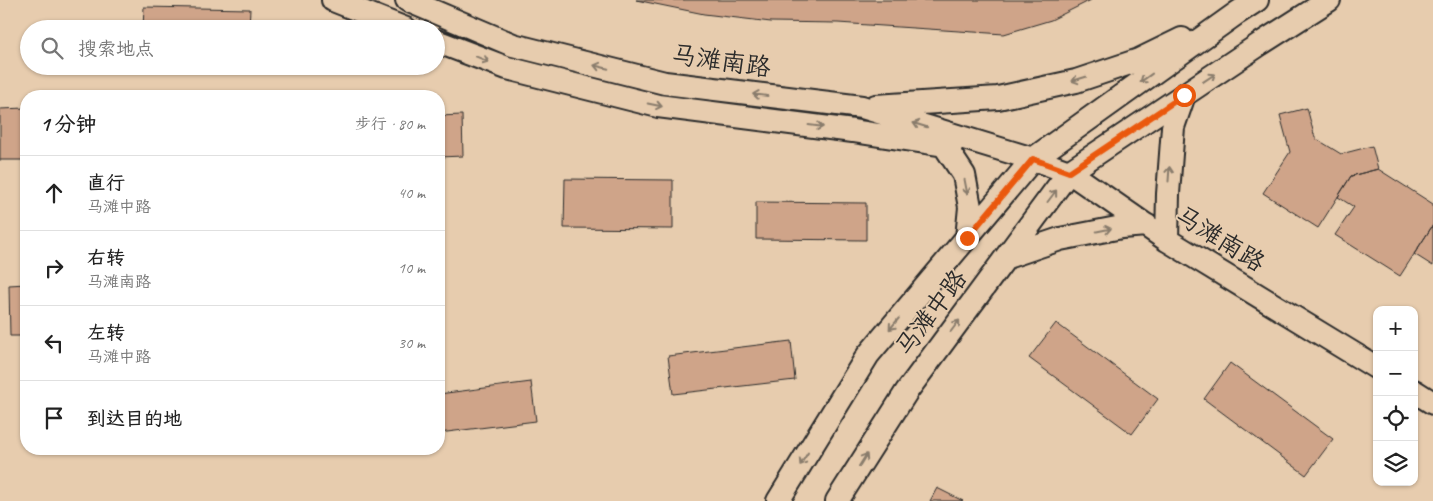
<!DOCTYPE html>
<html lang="zh">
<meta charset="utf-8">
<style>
body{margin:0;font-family:Caveat,"LXGW WenKai TC",sans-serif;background:#f6f6f6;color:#222}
.controls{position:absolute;right:15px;bottom:15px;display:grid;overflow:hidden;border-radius:10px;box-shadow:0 1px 4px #0004}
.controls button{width:45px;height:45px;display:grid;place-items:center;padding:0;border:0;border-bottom:1px solid #e0e0e0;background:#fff;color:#222;font:25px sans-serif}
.stop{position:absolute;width:15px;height:15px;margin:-11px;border:4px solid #ea580c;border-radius:50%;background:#fff}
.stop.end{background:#ea580c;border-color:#fff;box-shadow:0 1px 5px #0008}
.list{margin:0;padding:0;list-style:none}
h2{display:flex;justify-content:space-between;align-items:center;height:65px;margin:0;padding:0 20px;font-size:21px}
h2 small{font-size:16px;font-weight:400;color:#767676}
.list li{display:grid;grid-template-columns:32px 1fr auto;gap:15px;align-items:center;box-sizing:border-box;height:75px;padding:0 20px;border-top:1px solid #e0e0e0}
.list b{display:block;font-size:19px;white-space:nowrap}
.list p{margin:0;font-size:16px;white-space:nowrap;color:#767676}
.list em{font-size:16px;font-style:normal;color:#767676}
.icon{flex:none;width:28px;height:28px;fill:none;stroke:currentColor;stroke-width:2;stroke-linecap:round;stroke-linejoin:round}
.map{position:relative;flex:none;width:1433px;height:501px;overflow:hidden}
.search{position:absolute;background:#fff;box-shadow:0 1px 4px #0004;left:20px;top:20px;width:425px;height:55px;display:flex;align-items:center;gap:12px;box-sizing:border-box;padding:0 18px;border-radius:28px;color:#767676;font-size:19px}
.panel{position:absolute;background:#fff;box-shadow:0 1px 4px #0004;left:20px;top:90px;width:425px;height:365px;border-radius:20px}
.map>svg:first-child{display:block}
</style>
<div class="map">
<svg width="1433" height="501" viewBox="0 0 1433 501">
<rect width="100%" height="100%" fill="#e7ccae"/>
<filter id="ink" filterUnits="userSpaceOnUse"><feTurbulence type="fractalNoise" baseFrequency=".02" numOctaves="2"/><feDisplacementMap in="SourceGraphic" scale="10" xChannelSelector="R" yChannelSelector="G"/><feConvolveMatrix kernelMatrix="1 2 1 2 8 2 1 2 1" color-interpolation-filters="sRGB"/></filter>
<g filter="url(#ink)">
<path fill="#cfa489" stroke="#2b2b2b" d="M 636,0 L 1091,0 L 1051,20 L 1004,34 L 838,23 L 771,22 L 704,14 Z
M 144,7 L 250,9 L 249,29 L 143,29 Z
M 26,108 L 26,160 L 0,160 L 0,109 Z
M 1307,108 L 1315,138 L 1341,154 L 1372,146 L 1378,169 L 1351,176 L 1318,228 L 1263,193 L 1290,152 L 1280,115 Z
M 462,115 L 463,156 L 439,157 L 439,116 Z
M 1378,169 L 1433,204 L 1433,225 L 1400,276 L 1335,235 L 1354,207 L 1338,197 L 1351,176 Z
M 565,179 L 673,180 L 673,229 L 564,228 Z
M 756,202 L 866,203 L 866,240 L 756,239 Z
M 1433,225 L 1433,266 L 1414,254 Z
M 26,284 L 26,336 L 10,336 L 9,285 Z
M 1056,323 L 1158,399 L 1132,434 L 1029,358 Z
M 791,341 L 795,380 L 673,394 L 668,356 Z
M 1230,363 L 1333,439 L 1306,475 L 1204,399 Z
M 531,382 L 536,421 L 439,433 L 439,394 Z
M 937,488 L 963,501 L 930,501 Z"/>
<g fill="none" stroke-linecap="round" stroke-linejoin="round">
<defs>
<path id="secondary" d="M 333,0 L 406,29
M 407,0 L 513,45 L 665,83 L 862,107 L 1033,159 L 1069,172 L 1167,240 L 1377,368
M 436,41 L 507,68 L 658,106 L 853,131 L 951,146
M 876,106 L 998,98 L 1076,81 L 1139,60 L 1182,39
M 944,145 L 964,175 L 970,207 L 967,238
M 1167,240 L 1168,194 L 1173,127 L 1184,95
M 1007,257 L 1060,239 L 1122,227 L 1146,225
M 1414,391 L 1433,403
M 778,501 L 868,355 L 1033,159 L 1237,13 L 1257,0
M 837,501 L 907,391 L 1069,172 L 1260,44 L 1329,0"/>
</defs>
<use href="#secondary" stroke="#2b2b2b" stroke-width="26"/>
<use href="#secondary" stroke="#e7ccae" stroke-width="22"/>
</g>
<defs><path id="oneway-shaft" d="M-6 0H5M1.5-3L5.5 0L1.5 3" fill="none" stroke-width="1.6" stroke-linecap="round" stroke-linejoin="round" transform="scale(1.25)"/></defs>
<g stroke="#897c6c">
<use href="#oneway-shaft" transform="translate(482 59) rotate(22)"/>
<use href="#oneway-shaft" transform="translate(601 67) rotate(-166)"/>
<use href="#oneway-shaft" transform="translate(1146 78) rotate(144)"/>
<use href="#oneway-shaft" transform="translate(1209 78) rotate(-34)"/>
<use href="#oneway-shaft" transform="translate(1079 79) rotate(163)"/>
<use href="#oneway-shaft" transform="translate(760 95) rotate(-173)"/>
<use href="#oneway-shaft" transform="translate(655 105) rotate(12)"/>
<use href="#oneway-shaft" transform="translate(920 125) rotate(-163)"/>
<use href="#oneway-shaft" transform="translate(816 126) rotate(7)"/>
<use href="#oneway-shaft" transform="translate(1169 174) rotate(-86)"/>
<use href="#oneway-shaft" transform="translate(966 187) rotate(79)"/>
<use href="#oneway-shaft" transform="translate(1052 196) rotate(-53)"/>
<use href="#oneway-shaft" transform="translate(1104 230) rotate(-11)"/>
<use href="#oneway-shaft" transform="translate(894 324) rotate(130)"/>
<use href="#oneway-shaft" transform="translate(955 326) rotate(-53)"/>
<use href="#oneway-shaft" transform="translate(804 459) rotate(122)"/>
<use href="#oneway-shaft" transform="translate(863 460) rotate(-58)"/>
</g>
</g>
<g fill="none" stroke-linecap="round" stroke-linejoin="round" filter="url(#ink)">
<path stroke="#ea580c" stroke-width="6" d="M 967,238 L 1033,159 L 1069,172 L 1184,95"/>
</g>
<g text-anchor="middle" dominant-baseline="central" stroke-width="4" stroke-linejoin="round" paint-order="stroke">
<g font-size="25" fill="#2b2b2b" stroke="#e7ccae">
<text transform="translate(721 61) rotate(8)">马滩南路</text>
<text transform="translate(1220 239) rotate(32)">马滩南路</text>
<text transform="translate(931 313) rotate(-53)">马滩中路</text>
</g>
</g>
</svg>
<div class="controls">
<button>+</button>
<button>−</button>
<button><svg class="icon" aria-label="locate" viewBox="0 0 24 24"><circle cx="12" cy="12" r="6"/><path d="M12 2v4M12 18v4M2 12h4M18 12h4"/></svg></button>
<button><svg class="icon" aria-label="layers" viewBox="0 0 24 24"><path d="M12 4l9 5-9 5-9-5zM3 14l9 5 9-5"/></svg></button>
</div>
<div class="stop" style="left:1184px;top:95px"></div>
<div class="stop end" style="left:967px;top:238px"></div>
<div class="search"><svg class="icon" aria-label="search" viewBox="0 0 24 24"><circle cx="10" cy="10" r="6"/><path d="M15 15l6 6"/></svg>搜索地点</div>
<section class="panel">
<h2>1 分钟<small>步行 · 80 m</small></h2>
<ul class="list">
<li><svg class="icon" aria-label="ahead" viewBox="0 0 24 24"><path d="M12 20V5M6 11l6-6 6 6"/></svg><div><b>直行</b><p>马滩中路</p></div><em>40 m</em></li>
<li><svg class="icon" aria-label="right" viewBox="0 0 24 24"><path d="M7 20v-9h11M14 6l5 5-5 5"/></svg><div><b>右转</b><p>马滩南路</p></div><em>10 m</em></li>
<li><svg class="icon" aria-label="left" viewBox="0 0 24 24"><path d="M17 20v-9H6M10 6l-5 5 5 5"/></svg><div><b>左转</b><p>马滩中路</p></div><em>30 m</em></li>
<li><svg class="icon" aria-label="arrive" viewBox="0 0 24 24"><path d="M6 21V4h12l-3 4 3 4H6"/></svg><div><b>到达目的地</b></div></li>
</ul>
</section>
</div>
